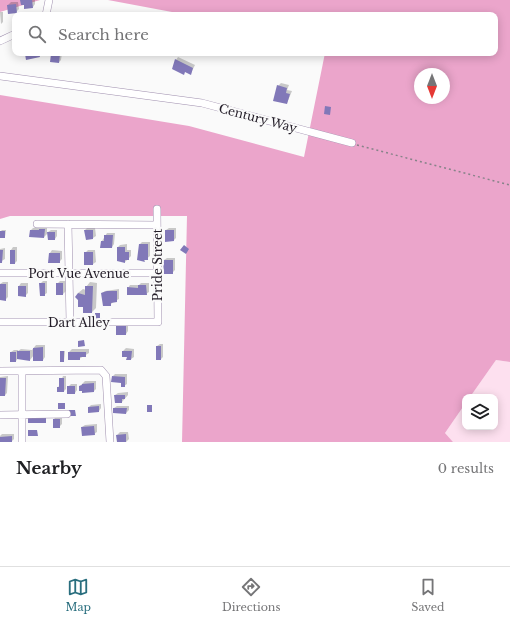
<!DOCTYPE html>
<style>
body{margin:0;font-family:"Libre Baskerville",serif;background:#f6f6f6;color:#202124}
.controls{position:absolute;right:12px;bottom:12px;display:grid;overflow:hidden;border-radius:8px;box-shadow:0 2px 10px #0003}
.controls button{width:36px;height:36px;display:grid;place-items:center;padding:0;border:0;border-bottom:1px solid #e0e0e0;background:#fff;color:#202124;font:20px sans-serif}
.compass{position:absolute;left:414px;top:68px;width:36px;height:36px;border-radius:50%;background:#fff;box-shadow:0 2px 10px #0003;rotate:180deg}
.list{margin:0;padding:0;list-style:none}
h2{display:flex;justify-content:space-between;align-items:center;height:52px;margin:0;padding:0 16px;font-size:17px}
h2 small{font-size:13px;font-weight:400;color:#757577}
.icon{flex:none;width:22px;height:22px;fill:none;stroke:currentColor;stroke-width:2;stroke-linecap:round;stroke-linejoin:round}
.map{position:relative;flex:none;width:510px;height:442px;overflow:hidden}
.search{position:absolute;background:#fff;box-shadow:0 2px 10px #0003;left:12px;right:12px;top:12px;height:44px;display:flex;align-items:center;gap:10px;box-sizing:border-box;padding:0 14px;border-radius:8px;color:#757577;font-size:15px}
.sheet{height:124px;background:#fff}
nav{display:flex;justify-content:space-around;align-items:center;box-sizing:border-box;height:56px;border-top:1px solid #e0e0e0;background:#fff;font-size:11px;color:#757577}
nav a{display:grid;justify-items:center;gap:2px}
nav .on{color:#296e7e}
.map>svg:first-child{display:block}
</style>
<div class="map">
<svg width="510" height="442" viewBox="0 0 510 442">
<rect width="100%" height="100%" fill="#fafafa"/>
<path fill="#fde0ef" d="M 496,360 L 510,362 L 510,442 L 453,442 L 445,433 L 465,404 L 465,427 L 495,427 L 495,397 L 470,397 Z"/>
<path fill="#eba5cb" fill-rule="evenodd" d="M 0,0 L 40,0 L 0,12 Z
M 108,0 L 510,0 L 510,362 L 496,360 L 470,397 L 465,397 L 465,404 L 445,433 L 453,442 L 182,442 L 187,216 L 10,216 L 0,219 L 0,95 L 189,126 L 304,157 L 325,53 L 495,53 L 495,15 L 188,15 ZM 420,74 L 444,74 L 444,98 L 420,98 Z"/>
<path fill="#0003" d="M 21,0 L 35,0 L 35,4 L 33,7 Z
M 11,2 L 18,2 L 19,9 L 16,12 L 8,5 Z
M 0,12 L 3,12 L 3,22 L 1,24 Z
M 53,53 L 62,53 L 61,60 L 59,62 L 52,54 Z
M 178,57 L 195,65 L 191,73 L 176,60 Z
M 281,83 L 289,85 L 287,90 L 292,91 L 287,103 L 278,86 Z
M 42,227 L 47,227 L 47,234 L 44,237 L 31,230 L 33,228 Z
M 87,228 L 95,228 L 96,236 L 93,238 L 87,239 L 85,230 Z
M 169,228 L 176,228 L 176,238 L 174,240 L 166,230 Z
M 2,230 L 6,230 L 5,237 L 1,231 Z
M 51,230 L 57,230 L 57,236 L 55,239 L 48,232 Z
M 107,233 L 115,233 L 114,244 L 112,247 L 102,241 Z
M 142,242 L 150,242 L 150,256 L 144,261 L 141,261 L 139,245 Z
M 127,244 L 127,250 L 131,250 L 131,256 L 125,262 L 118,247 L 120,245 Z
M 13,247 L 17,247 L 17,261 L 15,263 L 11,263 L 11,250 Z
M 5,248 L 5,259 L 0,262 L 0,249 Z
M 52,250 L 62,251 L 62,259 L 59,262 L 50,253 Z
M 88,250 L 95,250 L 96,262 L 93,264 L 85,253 Z
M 167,258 L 175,258 L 175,270 L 172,273 L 164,260 Z
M 43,281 L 47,281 L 47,293 L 44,295 L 40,284 Z
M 60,281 L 66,281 L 66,291 L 63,294 L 57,284 Z
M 3,282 L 8,282 L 8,297 L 5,300 L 0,299 L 0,284 Z
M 90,282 L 97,283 L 96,308 L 92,312 L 84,306 L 78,293 L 83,289 L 86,290 L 86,287 Z
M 21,283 L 28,283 L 28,293 L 25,296 L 19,295 L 19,286 Z
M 141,283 L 149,283 L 149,292 L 146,294 L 128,288 L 130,285 L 139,285 Z
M 119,289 L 119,299 L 113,302 L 110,305 L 102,293 L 105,291 Z
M 119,323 L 128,323 L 128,331 L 126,334 Z
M 160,344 L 163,344 L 163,357 L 161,359 L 157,346 Z
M 36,345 L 45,345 L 45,357 L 43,360 L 34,355 L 30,360 L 18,358 L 16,361 L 11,352 L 14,350 L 18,350 L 18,351 L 21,349 L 32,350 Z
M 126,348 L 134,349 L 134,357 L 131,359 L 128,356 L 123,356 L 123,351 Z
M 72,349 L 89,349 L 89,353 L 79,359 L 69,359 L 69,352 Z
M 62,351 L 65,351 L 64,361 L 61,361 Z
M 115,374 L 127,374 L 127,384 L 124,386 L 122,382 L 113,376 Z
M 8,376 L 7,393 L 5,395 L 0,395 L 0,377 Z
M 63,376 L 66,376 L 66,389 L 64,391 L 58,388 Z
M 85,381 L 96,381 L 96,389 L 94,391 L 80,386 Z
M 71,384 L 77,384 L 77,390 L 75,393 L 68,387 Z
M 128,392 L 128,395 L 122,402 L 115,395 L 118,393 Z
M 101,404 L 101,408 L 99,411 L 89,407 L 91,405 Z
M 117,406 L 129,406 L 129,410 L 126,413 L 114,408 Z
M 56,417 L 62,417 L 62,424 L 59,427 L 54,419 Z
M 97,424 L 97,432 L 94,434 L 82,427 L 85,425 Z
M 120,432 L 128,432 L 129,439 L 126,442 L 118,442 L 117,435 Z
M 2,434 L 14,434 L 14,439 L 12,441 L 0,442 L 0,436 Z"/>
<path fill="#8178b8" d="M 20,0 L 32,0 L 33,8 L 24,9 L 24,5 L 21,5 Z
M 16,4 L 17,13 L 8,14 L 7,5 Z
M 22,53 L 39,53 L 40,57 L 26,60 L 25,54 Z
M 51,54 L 60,54 L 59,63 L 50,62 Z
M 175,59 L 193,68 L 191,75 L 185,72 L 184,75 L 172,69 Z
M 277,85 L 287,88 L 286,93 L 290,94 L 287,104 L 273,101 Z
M 325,106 L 331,107 L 330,115 L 324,114 Z
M 39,229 L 45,229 L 44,238 L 29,237 L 30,230 L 39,230 Z
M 84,230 L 93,230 L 93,239 L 86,240 Z
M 165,230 L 174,230 L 174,241 L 165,242 Z
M 0,231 L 5,231 L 5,238 L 0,238 Z
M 47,232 L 55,232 L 55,240 L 48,240 Z
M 104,235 L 113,235 L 112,248 L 100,248 L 101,241 L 104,241 Z
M 139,244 L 148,244 L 148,260 L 144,260 L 145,262 L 137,260 Z
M 184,245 L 189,249 L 186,254 L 180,250 Z
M 117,247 L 125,247 L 125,252 L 129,252 L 129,260 L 125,260 L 125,263 L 117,261 Z
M 0,250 L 3,250 L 2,263 L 0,263 Z
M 10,250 L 15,250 L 15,264 L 10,264 Z
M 84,252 L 93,252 L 93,265 L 84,265 Z
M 49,253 L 60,253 L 60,263 L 48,263 Z
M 163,260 L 173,260 L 173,274 L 164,274 Z
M 39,283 L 45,283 L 45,296 L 40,296 Z
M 56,283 L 63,283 L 63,295 L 56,295 Z
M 0,284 L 6,284 L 6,301 L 0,300 Z
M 138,285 L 146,285 L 147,295 L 127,295 L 127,287 L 138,288 Z
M 18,286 L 26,286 L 26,297 L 18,296 Z
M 85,286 L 93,286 L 92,313 L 83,313 L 83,307 L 78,307 L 78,300 L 75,297 L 78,293 L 85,295 Z
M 107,291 L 117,291 L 117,302 L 111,303 L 111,306 L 103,306 L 101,293 Z
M 95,313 L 100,313 L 100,318 L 95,318 Z
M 116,325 L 126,325 L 126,335 L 116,335 Z
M 84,340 L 85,346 L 78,347 L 78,341 Z
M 156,346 L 161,346 L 161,360 L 156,360 Z
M 43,347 L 43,361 L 33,361 L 33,348 Z
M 17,351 L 30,351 L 30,361 L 17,359 Z
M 60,351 L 64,351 L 64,362 L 60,362 Z
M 122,351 L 132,351 L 131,360 L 126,360 L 127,357 L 122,357 Z
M 10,352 L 16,352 L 16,362 L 10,362 Z
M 68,352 L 86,352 L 86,357 L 80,357 L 80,360 L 68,360 Z
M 112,376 L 125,377 L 125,387 L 121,387 L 121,383 L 111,382 Z
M 0,378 L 6,378 L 5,396 L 0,396 Z
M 59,378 L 64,378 L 64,392 L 57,392 L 57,387 L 59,387 Z
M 94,383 L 94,392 L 82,393 L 82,391 L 79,391 L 79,386 L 82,385 L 82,384 Z
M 67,386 L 75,386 L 75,394 L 67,394 Z
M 114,395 L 125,395 L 125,399 L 122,399 L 122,403 L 115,403 Z
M 58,403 L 65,403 L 65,409 L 58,409 Z
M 147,405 L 152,405 L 152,412 L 147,412 Z
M 99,406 L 99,412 L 88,413 L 88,407 Z
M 113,408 L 127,408 L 126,414 L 113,413 Z
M 69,410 L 75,410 L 76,416 L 69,416 Z
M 28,417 L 46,417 L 46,423 L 28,423 Z
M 53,419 L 60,419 L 60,428 L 53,428 Z
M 94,426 L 95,435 L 82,436 L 81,427 Z
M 28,430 L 37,430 L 38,436 L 28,436 Z
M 126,434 L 126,442 L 117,442 L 116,435 Z
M 12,436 L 12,442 L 0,442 L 0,437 Z"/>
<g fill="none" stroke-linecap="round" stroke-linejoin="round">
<defs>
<path id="minor" d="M 46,15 L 49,0
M 0,41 L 15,34
M 0,76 L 202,103 L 352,143
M 37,224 L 157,225
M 68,224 L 70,322
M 0,273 L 158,273
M 0,322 L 158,322 L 157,209
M 0,371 L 101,370 L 106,376 L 110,442
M 22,371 L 22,442
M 0,415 L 67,414"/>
</defs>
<use href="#minor" stroke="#9f8fae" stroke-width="8"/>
<path stroke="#878389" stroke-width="1.5" stroke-dasharray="2 3" stroke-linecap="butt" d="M 357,145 L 510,185"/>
<use href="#minor" stroke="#fff" stroke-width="7"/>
</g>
<g text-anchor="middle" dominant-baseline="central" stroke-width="4" stroke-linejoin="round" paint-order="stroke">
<g font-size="12" fill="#241e29" stroke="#fafafa">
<text transform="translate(258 118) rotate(15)">Century Way</text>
<text transform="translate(157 265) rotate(-90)">Pride Street</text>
<text x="79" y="273">Port Vue Avenue</text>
<text x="79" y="322">Dart Alley</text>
</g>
</g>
</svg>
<div class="controls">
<button><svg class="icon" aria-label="layers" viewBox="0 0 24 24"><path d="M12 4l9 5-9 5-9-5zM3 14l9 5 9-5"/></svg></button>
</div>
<svg class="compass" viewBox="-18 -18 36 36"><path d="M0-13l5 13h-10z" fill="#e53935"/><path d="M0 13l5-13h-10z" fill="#757577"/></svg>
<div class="search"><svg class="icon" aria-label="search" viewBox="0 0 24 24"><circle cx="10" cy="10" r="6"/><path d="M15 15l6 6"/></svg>Search here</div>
</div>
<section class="sheet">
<h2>Nearby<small>0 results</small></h2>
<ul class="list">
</ul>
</section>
<nav>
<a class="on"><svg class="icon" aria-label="map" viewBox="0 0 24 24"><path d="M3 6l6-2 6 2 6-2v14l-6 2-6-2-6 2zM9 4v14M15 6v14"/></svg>Map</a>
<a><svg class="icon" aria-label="directions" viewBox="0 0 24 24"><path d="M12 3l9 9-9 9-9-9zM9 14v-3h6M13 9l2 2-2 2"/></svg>Directions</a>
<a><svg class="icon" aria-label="saved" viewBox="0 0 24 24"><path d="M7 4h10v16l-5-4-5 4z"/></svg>Saved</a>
</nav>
